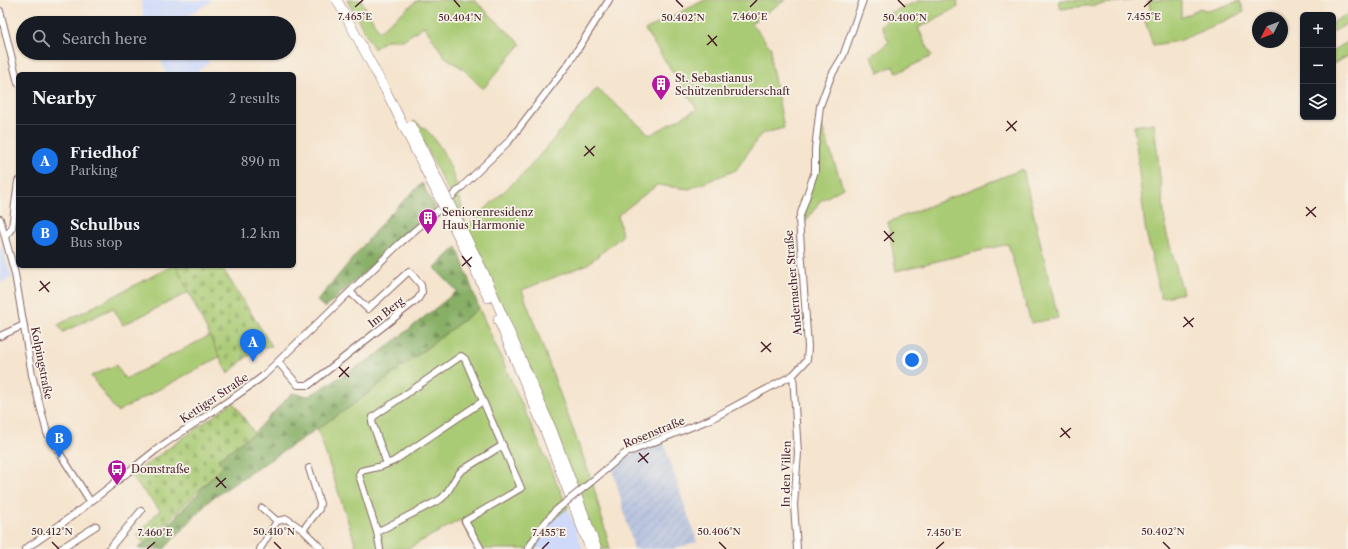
<!DOCTYPE html>
<meta charset="utf-8">
<style>
body{margin:0;font-family:"Libre Caslon Text",serif;background:#20242c;color:#f1f3f6}
.controls{position:absolute;right:12px;top:12px;display:grid;overflow:hidden;border-radius:6px;box-shadow:0 1px 3px #0004}
.controls button{width:36px;height:36px;display:grid;place-items:center;padding:0;border:0;border-bottom:1px solid #363941;background:#171b24;color:#f1f3f6;font:20px sans-serif}
.compass{position:absolute;left:1252px;top:12px;width:36px;height:36px;border-radius:50%;background:#171b24;box-shadow:0 1px 3px #0004;rotate:228deg}
.you{position:absolute;left:912px;top:360px;width:14px;height:14px;margin:-10px;border:3px solid #fff;border-radius:50%;background:#1a73e8;box-shadow:0 0 0 6px #1a73e833}
.badge{display:grid;place-items:center;width:26px;height:26px;border-radius:50%;background:#1a73e8;color:#fff;font-size:13px;font-weight:700}
.pin{position:absolute;translate:-50% -33px;filter:drop-shadow(0 1px 2px #0008)}
.pin::after{content:'';position:absolute;top:21px;width:14px;height:12px;background:inherit;clip-path:polygon(0 0,100% 0,50% 100%)}
.list{margin:0;padding:0;list-style:none}
h2{display:flex;justify-content:space-between;align-items:center;height:52px;margin:0;padding:0 16px;font-size:17px}
h2 small{font-size:13px;font-weight:400;color:#9ea1a6}
.list li{display:grid;grid-template-columns:26px 1fr auto;gap:12px;align-items:center;box-sizing:border-box;height:72px;padding:0 16px;border-top:1px solid #363941}
.list b{display:block;font-size:15px;white-space:nowrap}
.list p{margin:0;font-size:13px;white-space:nowrap;color:#9ea1a6}
.list em{font-size:13px;font-style:normal;color:#9ea1a6}
.icon{flex:none;width:22px;height:22px;fill:none;stroke:currentColor;stroke-width:2;stroke-linecap:round;stroke-linejoin:round}
.map{position:relative;flex:none;width:1348px;height:549px;overflow:hidden}
.search{position:absolute;background:#171b24;box-shadow:0 1px 3px #0004;left:16px;top:16px;width:280px;height:44px;display:flex;align-items:center;gap:10px;box-sizing:border-box;padding:0 14px;border-radius:22px;color:#9ea1a6;font-size:15px}
.panel{position:absolute;background:#171b24;box-shadow:0 1px 3px #0004;left:16px;top:72px;width:280px;height:196px;border-radius:6px}
.map>svg:first-child{display:block}
</style>
<div class="map">
<svg width="1348" height="549" viewBox="0 0 1348 549">
<defs>
<pattern id="industrial-furrows" width="10" height="10" patternUnits="userSpaceOnUse"><rect width="10" height="10" fill="#bac4de"/><path d="M-1 1l2-2M0 10L10 0M9 11l2-2" fill="none" stroke="#a1a8bf"/></pattern>
<pattern id="forest-firs" width="22" height="20" patternUnits="userSpaceOnUse"><rect width="22" height="20" fill="#87af66"/><path d="M5 1l3.5 6h-7zM16 11l3.5 6h-7z" fill="#708e54"/></pattern>
<pattern id="cemetery-stones" width="16" height="16" patternUnits="userSpaceOnUse"><rect width="16" height="16" fill="#aacb74"/><path d="M2 7V4a2 2 0 0 1 4 0v3zM10 15v-3a2 2 0 0 1 4 0v3z" fill="#94ae65"/></pattern>
</defs>
<rect width="100%" height="100%" fill="#f7f3e8"/>
<filter id="ink" filterUnits="userSpaceOnUse"><feTurbulence type="fractalNoise" baseFrequency=".025" numOctaves="2"/><feDisplacementMap in="SourceGraphic" scale="8" xChannelSelector="R" yChannelSelector="G"/><feConvolveMatrix kernelMatrix="1 2 1 2 8 2 1 2 1" color-interpolation-filters="sRGB"/></filter>
<filter id="wash" filterUnits="userSpaceOnUse"><feTurbulence type="fractalNoise" baseFrequency=".012" numOctaves="4" result="noise"/><feDisplacementMap in="SourceGraphic" scale="16" xChannelSelector="R" yChannelSelector="G"/><feGaussianBlur stdDeviation="0.9" result="paint"/><feColorMatrix in="noise" values="0 0 0 0 0 0 0 0 0 0 0 0 0 0 0 0 0 1.4 0 .05"/><feComposite in="paint" operator="in"/></filter>
<g filter="url(#wash)">
<rect width="100%" height="100%" fill="#f5e4ce"/>
<path fill="#cfdafa" d="M 141,0 L 213,0 L 188,16 L 191,23 L 144,23 Z
M 157,53 L 205,53 L 209,63 L 194,74 L 167,74 Z
M 0,243 L 12,278 L 0,283 Z
M 568,508 L 583,549 L 535,549 L 551,521 Z"/>
<path fill="url(#industrial-furrows)" d="M 663,441 L 697,542 L 672,549 L 634,549 L 612,466 L 626,456 Z"/>
<path fill="#aacb74" stroke="#7a7550" d="M 347,0 L 361,0 L 379,31 L 418,0 L 474,0 L 521,44 L 483,89 L 462,68 L 445,57 L 424,26 L 403,40 L 386,40 L 374,49 Z
M 705,0 L 785,0 L 751,23 L 771,48 L 771,63 L 784,128 L 761,134 L 736,170 L 689,189 L 657,185 L 618,215 L 622,236 L 588,264 L 522,290 L 593,484 L 610,549 L 600,549 L 466,227 L 413,121 C 436,132 449,160 456,184 C 461,198 462,213 466,227 L 527,170 L 597,88 L 650,135 L 697,109 L 645,30 Z
M 921,0 L 957,0 L 958,7 L 918,28 L 932,56 L 897,73 L 893,66 L 879,73 L 871,56 L 889,42 L 881,25 L 887,22 L 884,15 Z
M 1059,0 L 1135,0 L 1061,9 Z
M 1148,0 L 1181,0 L 1181,18 L 1200,8 L 1208,11 L 1240,1 L 1244,12 L 1179,41 L 1153,45 L 1143,15 L 1151,13 Z
M 1348,14 L 1348,23 L 1333,32 L 1333,22 Z
M 1348,42 L 1348,56 L 1333,64 L 1333,50 Z
M 820,121 L 843,188 L 820,201 L 802,227 L 801,218 L 816,171 Z
M 1154,123 L 1166,231 L 1183,293 L 1161,298 L 1145,227 L 1134,126 Z
M 1023,169 L 1058,318 L 1031,323 L 1008,244 L 896,271 L 888,222 Z
M 172,266 L 176,266 L 189,292 L 123,325 L 113,308 L 63,332 L 58,325 Z
M 479,308 L 568,508 L 551,521 L 535,549 L 478,549 L 460,520 L 407,549 L 357,549 L 317,427 L 350,407 Z
M 211,335 L 221,356 L 117,412 L 91,376 L 116,365 L 125,379 Z"/>
<path fill="url(#forest-firs)" stroke="#686748" d="M 422,183 L 435,208 L 325,308 L 317,301 L 387,217 Z
M 457,247 L 479,308 L 350,407 L 211,499 L 164,549 L 140,549 L 138,547 C 161,537 203,487 222,466 L 218,459 L 254,433 L 292,393 L 309,396 L 378,354 L 457,291 L 434,268 Z"/>
<path fill="url(#cemetery-stones)" stroke="#7a7550" d="M 176,266 L 221,266 L 272,346 C 256,347 239,363 228,374 Z
M 233,402 L 254,433 L 218,459 L 223,466 L 145,544 L 137,535 L 160,510 L 130,476 Z"/>
</g>
<g filter="url(#ink)">
<g fill="none" stroke-linecap="round" stroke-linejoin="round">
<defs>
<path id="minor" d="M 0,11 L 18,83
M 0,219 L 15,274 L 32,375 L 47,433 L 90,501
M 5,237 L 12,228 L 18,181
M 0,336 L 24,325
M 278,362 L 298,385 L 309,385 L 418,299 L 422,292 L 421,285 L 409,271 L 368,309 L 350,292
M 793,375 L 798,453 L 794,505 L 797,549
M 387,464 L 372,422 L 373,417 L 461,356 L 465,359 L 483,401
M 309,468 L 320,504 L 319,509 L 303,530 L 322,549
M 591,482 L 624,454 L 711,419 L 793,375 L 807,360 L 808,347 L 799,219 L 815,171 L 815,149 L 820,106 L 831,76 L 843,56 L 863,0
M 262,508 L 277,521
M 377,532 L 441,499 C 450,492 453,479 461,471 L 503,445
M 25,549 C 71,519 113,484 156,450 C 191,424 229,403 263,376 L 399,244 L 434,214 L 509,141 L 569,63 L 609,0
M 60,549 L 96,526
M 109,549 L 141,511
M 260,549 L 277,521 L 287,519 L 303,530
M 380,549 L 377,532 L 359,475 L 361,471 L 382,466 L 394,461 L 483,401 L 521,488 L 465,521 L 481,549
M 528,549 L 540,529 L 555,511"/>
<path id="highway" d="M 484,273 L 552,430 L 597,549
M 478,276 L 488,298
M 498,319 L 545,431 L 590,549"/>
</defs>
<use href="#minor" stroke="#866464" stroke-width="8"/>
<use href="#highway" stroke="#866464" stroke-width="10"/>
<use href="#minor" stroke="#fff" stroke-width="6"/>
<use href="#highway" stroke="#fff" stroke-width="9"/>
<defs>
<path id="minor-bridge" d="M 555,511 L 591,482"/>
<path id="highway-bridge" d="M 337,0 L 386,91 L 478,276
M 411,126 L 484,273"/>
</defs>
<use href="#minor-bridge" stroke="#866464" stroke-width="8" stroke-linecap="butt"/>
<use href="#highway-bridge" stroke="#866464" stroke-width="10" stroke-linecap="butt"/>
<use href="#minor-bridge" stroke="#fff" stroke-width="6"/>
<use href="#highway-bridge" stroke="#fff" stroke-width="9"/>
</g>
</g>
<path fill="none" stroke="#4a1f2b" stroke-width="1.5" d="M 454,0 L 460,7M 676,0 L 683,7M 898,0 L 905,7M 355,7 L 363,0M 750,7 L 757,0M 1144,7 L 1152,0M 708,35 L 717,46M 707,45 L 717,36M 1007,121 L 1016,131M 1006,131 L 1017,121M 585,146 L 594,156M 584,156 L 595,146M 1306,207 L 1316,217M 1306,216 L 1316,207M 884,231 L 894,242M 884,241 L 894,232M 462,256 L 471,267M 462,266 L 472,257M 40,281 L 49,292M 39,291 L 50,282M 1184,317 L 1193,327M 1183,327 L 1194,318M 761,342 L 771,352M 761,352 L 771,343M 339,367 L 349,377M 339,377 L 349,367M 1061,428 L 1070,438M 1060,437 L 1071,428M 639,453 L 648,463M 638,462 L 649,453M 216,477 L 226,488M 216,487 L 226,478M 52,542 L 59,549M 274,542 L 281,549M 719,542 L 726,549M 1163,542 L 1170,549M 147,549 L 155,542M 542,549 L 549,542M 936,549 L 944,542"/>
<defs>
<symbol id="building-pin" viewBox="-11 -11 22 30"><path d="M0 17L-7.5 6A9.5 9.5 0 1 1 7.5 6Z" fill="#b5179e" stroke="#f7f3e8"/><path d="M-4-6H4V6H1V3H-1V6H-4ZM-2.5-4.3h1.7v1.8h-1.7ZM.8-4.3h1.7v1.8H.8ZM-2.5-1h1.7V.8h-1.7ZM.8-1h1.7V.8H.8Z" fill="#fff"/></symbol>
<symbol id="bus-pin" viewBox="-11 -11 22 30"><path d="M0 17L-7.5 6A9.5 9.5 0 1 1 7.5 6Z" fill="#b5179e" stroke="#f7f3e8"/><path d="M-5-6H5V4H4V6H2V4H-2V6H-4V4H-5ZM-3.5-4V0h7V-4ZM-3.5 1.2v1.5H-2V1.2ZM2 1.2v1.5H3.5V1.2Z" fill="#fff"/></symbol>
</defs>
<g fill-rule="evenodd">
<use href="#building-pin" x="650" y="73" width="22" height="30"/>
<use href="#building-pin" x="417" y="207" width="22" height="30"/>
<use href="#bus-pin" x="106" y="458" width="22" height="30"/>
</g>
<g text-anchor="middle" dominant-baseline="central" stroke-width="3.5" stroke-linejoin="round" paint-order="stroke">
<g font-size="11" fill="#4a1f2b" stroke="#f7f3e8" text-anchor="start">
<text x="675" y="78">St. Sebastianus<tspan x="675" dy="13">Schützenbruderschaft</tspan></text>
<text x="442" y="212">Seniorenresidenz<tspan x="442" dy="13">Haus Harmonie</tspan></text>
<text x="131" y="469">Domstraße</text>
</g>
<g font-size="11" fill="#4a1f2b" stroke="#f7f3e8">
<text transform="translate(793 283) rotate(-95)">Andernacher Straße</text>
<text transform="translate(386 312) rotate(-38)">Im Berg</text>
<text transform="translate(42 363) rotate(79)">Kolpingstraße</text>
<text transform="translate(214 398) rotate(-34)">Kettiger Straße</text>
<text transform="translate(654 432) rotate(-22)">Rosenstraße</text>
<text transform="translate(786 474) rotate(-89)">In den Villen</text>
</g>
</g>
<g font-size="10" text-anchor="middle" fill="#4a1f2b" stroke="#f7f3e8" stroke-width="3.5" stroke-linejoin="round" paint-order="stroke">
<text x="355" y="20">7.465°E</text>
<text x="750" y="20">7.460°E</text>
<text x="1144" y="20">7.455°E</text>
<text x="460" y="21">50.404°N</text>
<text x="683" y="21">50.402°N</text>
<text x="905" y="21">50.400°N</text>
<text x="52" y="535">50.412°N</text>
<text x="274" y="535">50.410°N</text>
<text x="719" y="535">50.406°N</text>
<text x="1163" y="535">50.402°N</text>
<text x="155" y="536">7.460°E</text>
<text x="549" y="536">7.455°E</text>
<text x="944" y="536">7.450°E</text>
</g>
</svg>
<div class="controls">
<button>+</button>
<button>−</button>
<button><svg class="icon" aria-label="layers" viewBox="0 0 24 24"><path d="M12 4l9 5-9 5-9-5zM3 14l9 5 9-5"/></svg></button>
</div>
<svg class="compass" viewBox="-18 -18 36 36"><path d="M0-13l5 13h-10z" fill="#e53935"/><path d="M0 13l5-13h-10z" fill="#9ea1a6"/></svg>
<div class="you"></div>
<div class="pin badge" style="left:253px;top:362px">A</div>
<div class="pin badge" style="left:59px;top:458px">B</div>
<div class="search"><svg class="icon" aria-label="search" viewBox="0 0 24 24"><circle cx="10" cy="10" r="6"/><path d="M15 15l6 6"/></svg>Search here</div>
<section class="panel">
<h2>Nearby<small>2 results</small></h2>
<ul class="list">
<li><span class="badge">A</span><div><b>Friedhof</b><p>Parking</p></div><em>890 m</em></li>
<li><span class="badge">B</span><div><b>Schulbus</b><p>Bus stop</p></div><em>1.2 km</em></li>
</ul>
</section>
</div>
